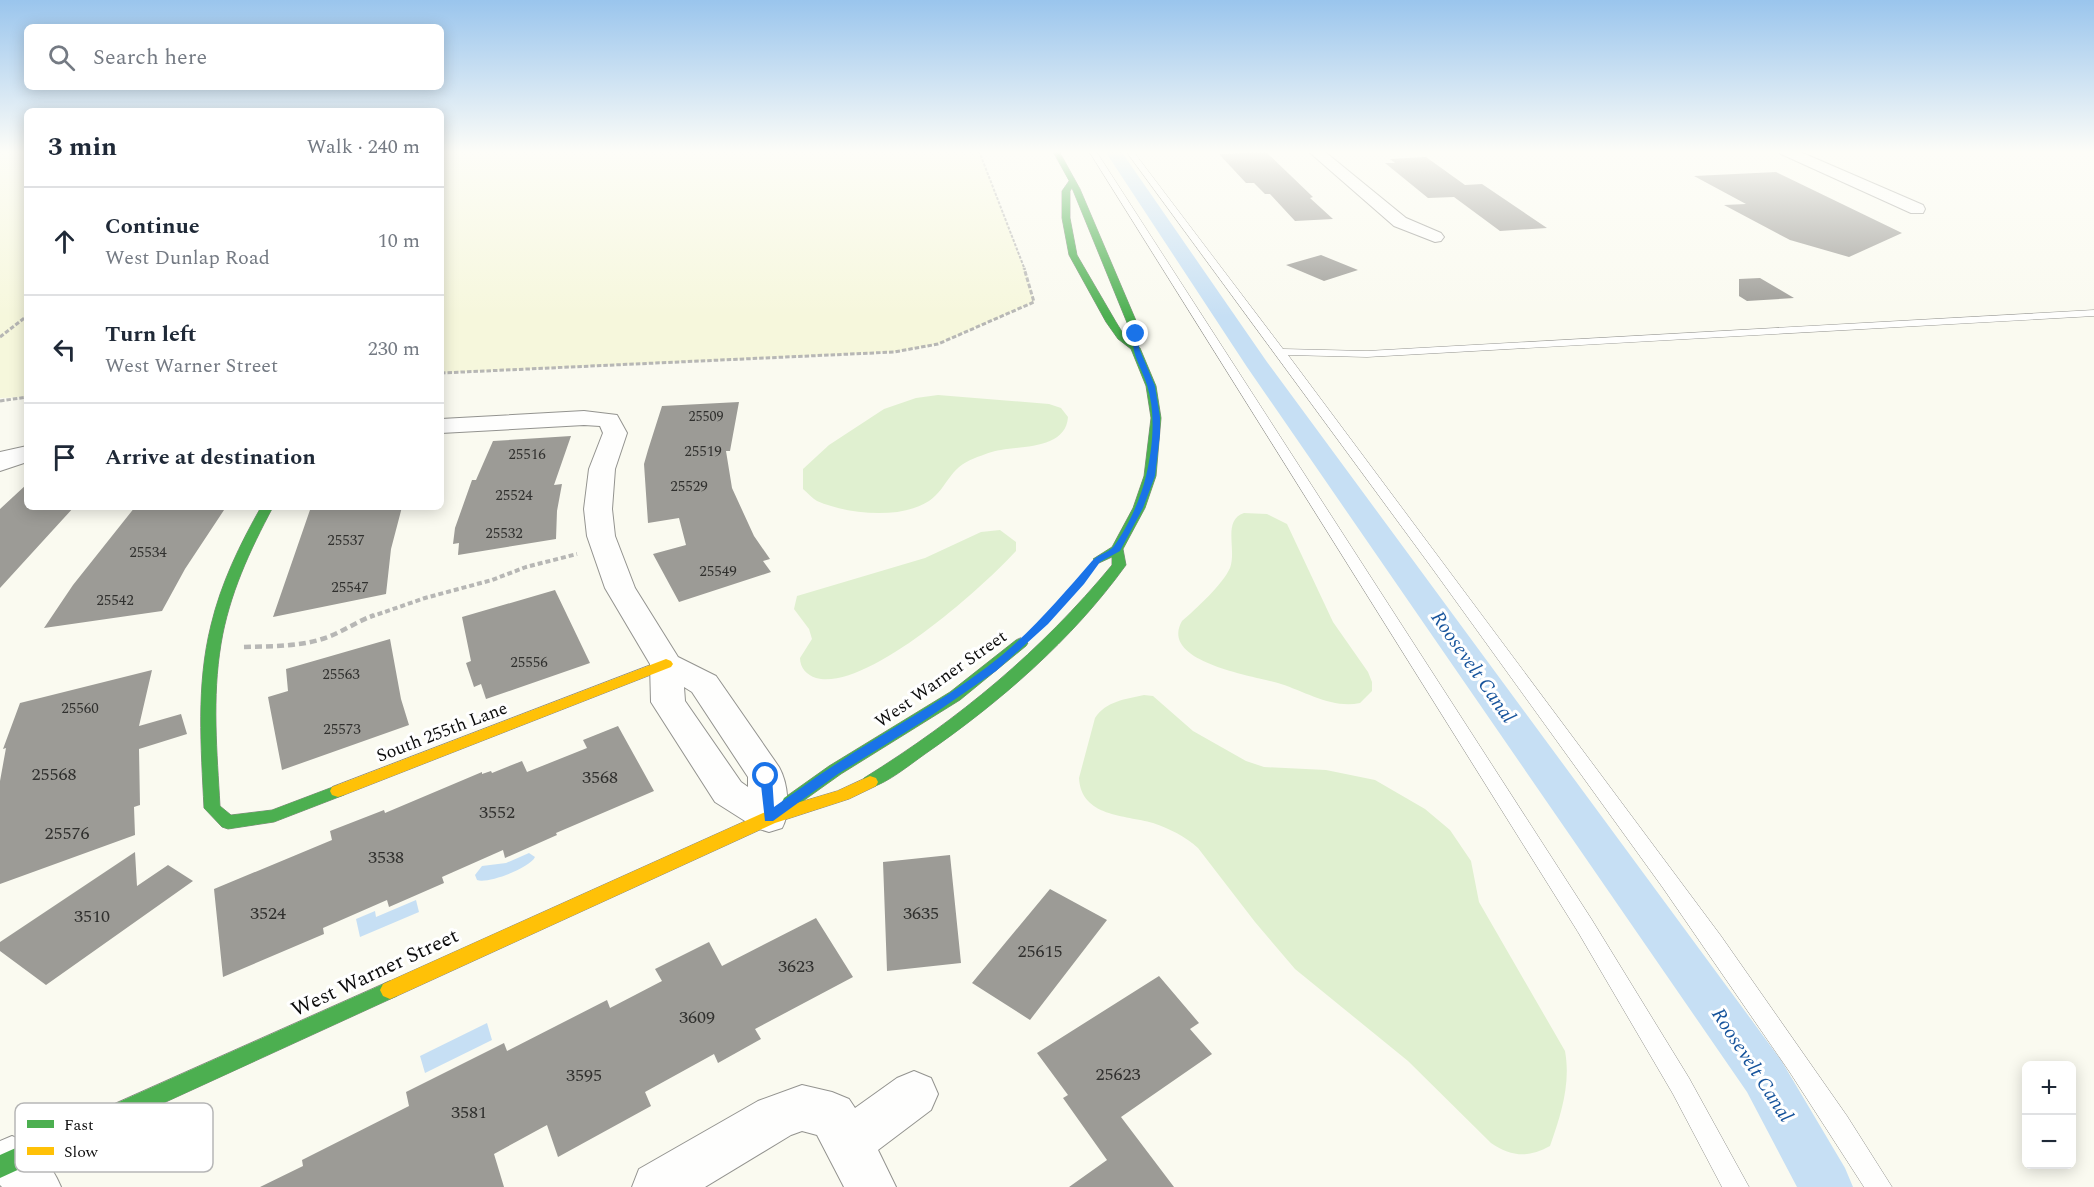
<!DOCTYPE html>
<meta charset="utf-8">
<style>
body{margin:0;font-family:Spectral,serif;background:#f2f2f3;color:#1f2937}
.controls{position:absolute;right:18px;bottom:18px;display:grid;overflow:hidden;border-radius:9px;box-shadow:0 3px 15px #0003}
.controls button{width:54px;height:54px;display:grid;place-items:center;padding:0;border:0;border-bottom:2px solid #e0e1e3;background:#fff;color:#1f2937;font:30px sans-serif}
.stop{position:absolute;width:18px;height:18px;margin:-14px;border:4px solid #1a73e8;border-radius:50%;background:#fff}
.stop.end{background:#1a73e8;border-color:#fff;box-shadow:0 2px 6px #0008}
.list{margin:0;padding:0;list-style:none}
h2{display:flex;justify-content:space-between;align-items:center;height:78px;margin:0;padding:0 24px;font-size:26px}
h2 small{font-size:20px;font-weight:400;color:#747a83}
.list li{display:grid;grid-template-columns:39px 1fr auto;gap:18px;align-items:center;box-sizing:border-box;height:108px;padding:0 24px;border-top:2px solid #e0e1e3}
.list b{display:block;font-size:22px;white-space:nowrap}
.list p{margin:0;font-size:20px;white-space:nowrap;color:#747a83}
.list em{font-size:20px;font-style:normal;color:#747a83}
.icon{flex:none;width:33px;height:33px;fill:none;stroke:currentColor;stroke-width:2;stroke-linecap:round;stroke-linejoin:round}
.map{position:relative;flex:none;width:2094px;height:1187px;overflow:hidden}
.search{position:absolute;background:#fff;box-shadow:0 3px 15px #0003;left:24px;top:24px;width:420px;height:66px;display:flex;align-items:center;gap:15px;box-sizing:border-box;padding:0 21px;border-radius:9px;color:#747a83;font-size:22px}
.panel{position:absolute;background:#fff;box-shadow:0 3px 15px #0003;left:24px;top:108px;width:420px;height:402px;border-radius:9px}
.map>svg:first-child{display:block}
</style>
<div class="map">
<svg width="2094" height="1187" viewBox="0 0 2094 1187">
<rect width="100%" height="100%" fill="#fafaf0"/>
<path fill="#f6f7dc" d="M 0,151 L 27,151 L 27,397 L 0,398 Z
M 441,151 L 979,151 L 1028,279 L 1034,302 L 938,344 L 894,352 L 441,373 Z"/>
<path fill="#e0f0d0" d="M 938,395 L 1049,404 L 1061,408 L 1068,417 C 1066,448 1024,446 1001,450 C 992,451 983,455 975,458 C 948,468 948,488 929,501 C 900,520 847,514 817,501 C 812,498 808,493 803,489 L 803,469 L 829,445 L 884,409 L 916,398 Z
M 1244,513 L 1267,514 L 1287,524 L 1333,622 L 1368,672 L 1372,682 L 1372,691 L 1360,703 C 1333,709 1306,692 1281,684 C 1256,676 1158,663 1182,621 C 1195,610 1223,584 1230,568 C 1237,550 1222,520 1244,513 Z
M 1000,530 L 1016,542 L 1016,551 C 983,587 867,692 816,678 C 807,675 800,668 800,658 L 812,639 L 809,629 L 794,609 L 797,596 L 925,558 L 981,532 Z
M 1144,695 L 1153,696 L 1193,731 L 1246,761 L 1264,767 L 1326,770 L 1375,780 L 1425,809 L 1450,830 L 1471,861 L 1479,902 L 1565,1051 C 1571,1083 1561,1115 1550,1146 C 1528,1158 1512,1157 1491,1143 L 1408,1061 L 1295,969 L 1255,922 L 1198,848 C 1185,836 1170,829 1153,823 C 1125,815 1081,817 1079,778 L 1095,718 C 1106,701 1126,699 1144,695 Z"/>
<path fill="#c6dff4" d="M 529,853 L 535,857 C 530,868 488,884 477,880 L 475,875 L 482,866 L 506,863 Z
M 416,900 L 419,912 L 360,937 L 356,919 L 375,911 L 376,917 Z
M 487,1023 L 492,1040 L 425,1073 L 420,1056 Z"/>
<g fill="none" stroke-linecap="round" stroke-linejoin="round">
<path fill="#c6dff4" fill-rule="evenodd" d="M 1105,151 L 1121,151 L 1267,362 L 1781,1060 L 1845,1168 L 1853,1187 L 1797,1187 L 1747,1092 L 1247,367 Z"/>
</g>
<path fill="#9c9b96" d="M 1266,152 L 1313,197 L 1310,198 L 1333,219 L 1295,221 L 1270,194 L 1265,194 L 1254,183 L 1246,183 L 1219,154 Z
M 1426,157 L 1465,185 L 1482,184 L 1547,228 L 1500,231 L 1454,197 L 1428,198 L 1385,163 L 1395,163 L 1390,159 Z
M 1776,172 L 1902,233 L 1849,257 L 1790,240 L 1724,205 L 1746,204 L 1694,176 Z
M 1321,255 L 1358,270 L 1324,281 L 1286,265 Z
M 1760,278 L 1794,298 L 1747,301 L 1739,296 L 1739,279 Z
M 739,402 L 730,451 L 726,451 L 732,488 L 754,536 L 770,559 L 763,561 L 771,572 L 679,602 L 653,554 L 686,545 L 679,518 L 648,523 L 644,464 L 648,450 L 662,406 Z
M 571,436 L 554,485 L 562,484 L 557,511 L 556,539 L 458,555 L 459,543 L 453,544 L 455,528 L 472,480 L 476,480 L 493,441 Z
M 27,484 L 27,507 L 74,507 L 0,588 L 0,509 Z
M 135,507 L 226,507 L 185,569 L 162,611 L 44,628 L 73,585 Z
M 311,507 L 402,507 L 391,549 L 386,594 L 273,617 Z
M 555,590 L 590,663 L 486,699 L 481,684 L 474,687 L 466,663 L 471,661 L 462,617 Z
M 390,639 L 401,699 L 409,725 L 282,770 L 268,697 L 288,691 L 286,669 Z
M 152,670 L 139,726 L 181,714 L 187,734 L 139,749 L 140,805 L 134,807 L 135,835 L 0,884 L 0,781 L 6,748 L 3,749 L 20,703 Z
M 618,726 L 654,791 L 556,833 L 557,835 L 505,858 L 503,850 L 442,877 L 444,883 L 389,907 L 387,900 L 323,928 L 324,934 L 223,977 L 214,889 L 332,840 L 330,831 L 384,810 L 385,813 L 482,772 L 482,774 L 491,771 L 492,773 L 522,761 L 527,772 L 587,748 L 583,740 Z
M 135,852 L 137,886 L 168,865 L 193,881 L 46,985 L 0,951 L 0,942 Z
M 950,855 L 961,963 L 887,971 L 883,862 Z
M 1050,889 L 1107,920 L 1030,1020 L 972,983 Z
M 816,918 L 853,977 L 755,1029 L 761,1039 L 718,1063 L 714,1054 L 645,1092 L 651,1106 L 558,1157 L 547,1125 L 494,1154 L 504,1187 L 260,1187 L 303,1166 L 302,1160 L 409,1106 L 406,1092 L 504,1043 L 507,1051 L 607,1000 L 610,1008 L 662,981 L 655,969 L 709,942 L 722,966 Z
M 1159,976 L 1199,1023 L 1190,1029 L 1212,1054 L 1121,1117 L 1174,1187 L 1069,1187 L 1107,1160 L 1063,1098 L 1068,1095 L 1037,1053 Z"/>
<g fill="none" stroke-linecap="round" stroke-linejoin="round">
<defs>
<path id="lane" d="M 1089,151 L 1096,151 L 1592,920 L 1689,1078 L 1749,1187 L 1722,1187 L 1673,1094 L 1578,932 Z
M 1126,151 L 1133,151 L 1283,349 L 1367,351 L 2094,310 L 2094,316 L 1367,357 L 1288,355 L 1721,936 L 1847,1116 L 1892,1187 L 1864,1187 L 1789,1071 L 1663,888 L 1432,568 Z"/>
<path id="street" d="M 1308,151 L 1324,151 L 1406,218 L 1441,233 L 1444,237 L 1441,241 L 1435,242 L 1394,226 Z
M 1779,151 L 1798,151 L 1923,205 L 1925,209 L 1923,213 L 1911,213 L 1781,154 Z
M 584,411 L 617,415 L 627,433 L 615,469 L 612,509 L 615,536 L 635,588 L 678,657 L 716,676 L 779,767 C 788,783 791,812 782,828 L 769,832 L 756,828 L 715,802 L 651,702 L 650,664 L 605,588 L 587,536 L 584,509 L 589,469 L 603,433 L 600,426 L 584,425 L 441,433 L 441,419 ZM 684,687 L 692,692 L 748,777 L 748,787 L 741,782 L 685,701 Z
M 27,446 L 27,462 L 0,471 L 0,452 Z
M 914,1071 L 931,1078 L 938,1094 L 931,1110 L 878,1150 L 896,1187 L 844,1187 L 817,1135 L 802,1131 L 791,1135 L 705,1187 L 632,1187 L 639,1169 L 758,1101 L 802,1085 L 832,1092 L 849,1099 L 855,1108 L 897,1078 Z
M 12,1136 C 36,1146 51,1163 61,1187 L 2,1187 L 0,1185 L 0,1141 Z"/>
<path id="fast" d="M 1053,151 L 1059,151 L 1080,189 L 1140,330 L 1135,333 L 1130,330 L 1072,188 L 1070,191 L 1070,218 L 1077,255 L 1116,322 L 1124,335 L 1140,348 L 1156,386 L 1161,418 L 1156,476 L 1145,508 L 1123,549 L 1126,565 C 1072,640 1000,702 925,754 C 908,766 889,782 870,788 L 864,786 L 862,782 L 864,778 C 959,719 1041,651 1112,565 L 1112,557 L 1099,563 L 1093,559 L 1112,547 L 1133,508 L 1144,476 L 1151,418 L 1146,386 L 1131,349 L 1118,339 L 1106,322 L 1069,255 L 1062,218 L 1062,191 L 1069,181 Z
M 261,507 L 273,507 C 250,550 229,595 221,644 C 212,698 217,752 220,806 L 231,815 L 272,810 L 338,785 L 344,787 L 346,791 L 344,795 L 274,822 L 228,829 L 222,827 L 204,808 C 201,747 196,685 211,625 C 221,583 240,544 261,507 Z
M 1021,638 L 1028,643 L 1026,646 L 960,700 L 841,774 L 796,806 L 790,808 L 784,806 L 782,802 L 784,798 L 829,766 L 950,692 L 1016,640 Z
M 390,981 L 397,984 L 400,990 L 397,996 L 0,1178 L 0,1155 Z"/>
<path id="slow" d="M 666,659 L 671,661 L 673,664 L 671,667 L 344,795 L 338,797 L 332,795 L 330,791 L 332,787 Z
M 870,776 L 876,778 L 878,782 L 876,786 L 849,799 L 775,823 L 397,996 L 390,999 L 383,996 L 380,990 L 383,984 L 763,813 L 837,791 Z"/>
</defs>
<use href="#lane" stroke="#93938f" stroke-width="1"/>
<use href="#street" stroke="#93938f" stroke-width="2"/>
<use href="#fast" stroke="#8a8a85" stroke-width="1"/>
<use href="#slow" stroke="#8a8a85" stroke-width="1"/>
<path stroke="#b7b7b5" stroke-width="2" stroke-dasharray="3 1.5" stroke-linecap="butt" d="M 979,151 L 1025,270"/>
<path stroke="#b7b7b5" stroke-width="3" stroke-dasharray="4.5 2" stroke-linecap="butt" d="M 0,337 L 27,316
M 441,373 L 894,352 L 938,344 L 1034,302 L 1024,268
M 0,401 L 27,397"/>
<path stroke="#b7b7b5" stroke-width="4" stroke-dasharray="5 3" stroke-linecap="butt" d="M 370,617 L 425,598 L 492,580 L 526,567 L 577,554"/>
<path stroke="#b7b7b5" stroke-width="4.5" stroke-dasharray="7 4" stroke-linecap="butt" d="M 244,647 C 272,646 301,647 328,637 C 344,631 358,621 374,615"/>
<use href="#lane" fill="#fefefd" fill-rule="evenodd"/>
<use href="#street" fill="#fefefd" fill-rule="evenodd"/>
<use href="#fast" fill="#4caf50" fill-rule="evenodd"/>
<use href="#slow" fill="#ffc107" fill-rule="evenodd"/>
</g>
<linearGradient id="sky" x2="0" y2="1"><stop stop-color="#9ac5ed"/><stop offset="0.48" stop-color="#fdfdf8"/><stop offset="1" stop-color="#fdfdf8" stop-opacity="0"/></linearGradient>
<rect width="2094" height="317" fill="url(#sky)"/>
<path fill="#1a73e8" d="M 1136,332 L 1140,334 L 1139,348 L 1155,386 L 1160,417 L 1160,434 L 1155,476 L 1143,508 L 1120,551 L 1100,562 L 1084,584 L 1048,624 L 996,671 L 922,722 L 838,774 L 773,821 L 765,821 L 760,776 L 762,773 L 766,771 L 772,776 L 774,807 C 793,794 811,780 830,768 C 882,733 937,705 987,667 C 1027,637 1060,598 1092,561 C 1098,554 1109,553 1114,546 C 1128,527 1141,498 1146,476 C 1153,447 1156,413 1147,385 C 1141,366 1131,355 1133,334 Z"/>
<g text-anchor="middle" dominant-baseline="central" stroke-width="6" stroke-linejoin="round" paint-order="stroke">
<g font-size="14" fill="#30302e">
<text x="706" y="416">25509</text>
</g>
<g font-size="15" fill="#30302e">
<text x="703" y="451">25519</text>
<text x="527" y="454">25516</text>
<text x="689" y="486">25529</text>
<text x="514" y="495">25524</text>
<text x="504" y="533">25532</text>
<text x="346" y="540">25537</text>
<text x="148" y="552">25534</text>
<text x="718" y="571">25549</text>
<text x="350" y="587">25547</text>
<text x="115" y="600">25542</text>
<text x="529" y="662">25556</text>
<text x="341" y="674">25563</text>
<text x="80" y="708">25560</text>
<text x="342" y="729">25573</text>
</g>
<g font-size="18" fill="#0c0c0c" stroke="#fff">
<text transform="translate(941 679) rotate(-35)">West Warner Street</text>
<text transform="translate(442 732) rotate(-21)">South 255th Lane</text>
</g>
<g font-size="18" fill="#30302e">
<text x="54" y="774">25568</text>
<text x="600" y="777">3568</text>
<text x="497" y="812">3552</text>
<text x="67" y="833">25576</text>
<text x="386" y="857">3538</text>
<text x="268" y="913">3524</text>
<text x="921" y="913">3635</text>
<text x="92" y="916">3510</text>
<text x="1040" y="951">25615</text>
<text x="796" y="966">3623</text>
<text x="697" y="1017">3609</text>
<text x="1118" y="1074">25623</text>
<text x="584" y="1075">3595</text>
<text x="469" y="1112">3581</text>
</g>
<g font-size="20" font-style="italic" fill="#17549c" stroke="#fff">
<text transform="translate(1473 667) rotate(55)">Roosevelt Canal</text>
<text transform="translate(1752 1065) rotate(57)">Roosevelt Canal</text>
</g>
<g font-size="21" fill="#0c0c0c" stroke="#fff">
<text transform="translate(375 973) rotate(-25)">West Warner Street</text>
</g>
</g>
<rect x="15" y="1103" width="198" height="69" rx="9" fill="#fff" stroke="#b6b6b6" stroke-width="1.5"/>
<rect x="27" y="1120" width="27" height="8" fill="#4caf50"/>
<rect x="27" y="1147" width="27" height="8" fill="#ffc107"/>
<g font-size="16" fill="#0c0c0c">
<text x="64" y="1130">Fast</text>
<text x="64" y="1157">Slow</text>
</g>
</svg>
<div class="controls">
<button>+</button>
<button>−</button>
</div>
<div class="stop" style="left:766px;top:776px"></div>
<div class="stop end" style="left:1136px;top:334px"></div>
<div class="search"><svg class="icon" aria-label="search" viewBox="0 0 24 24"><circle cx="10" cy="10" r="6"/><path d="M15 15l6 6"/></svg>Search here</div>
<section class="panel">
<h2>3 min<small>Walk · 240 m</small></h2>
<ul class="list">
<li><svg class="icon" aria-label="ahead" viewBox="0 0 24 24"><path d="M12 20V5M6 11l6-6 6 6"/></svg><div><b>Continue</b><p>West Dunlap Road</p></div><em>10 m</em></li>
<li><svg class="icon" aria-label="left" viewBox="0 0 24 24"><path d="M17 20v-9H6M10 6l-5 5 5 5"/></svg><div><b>Turn left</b><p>West Warner Street</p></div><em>230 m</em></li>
<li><svg class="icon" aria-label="arrive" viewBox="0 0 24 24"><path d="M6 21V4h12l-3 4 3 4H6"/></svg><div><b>Arrive at destination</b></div></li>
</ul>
</section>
</div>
